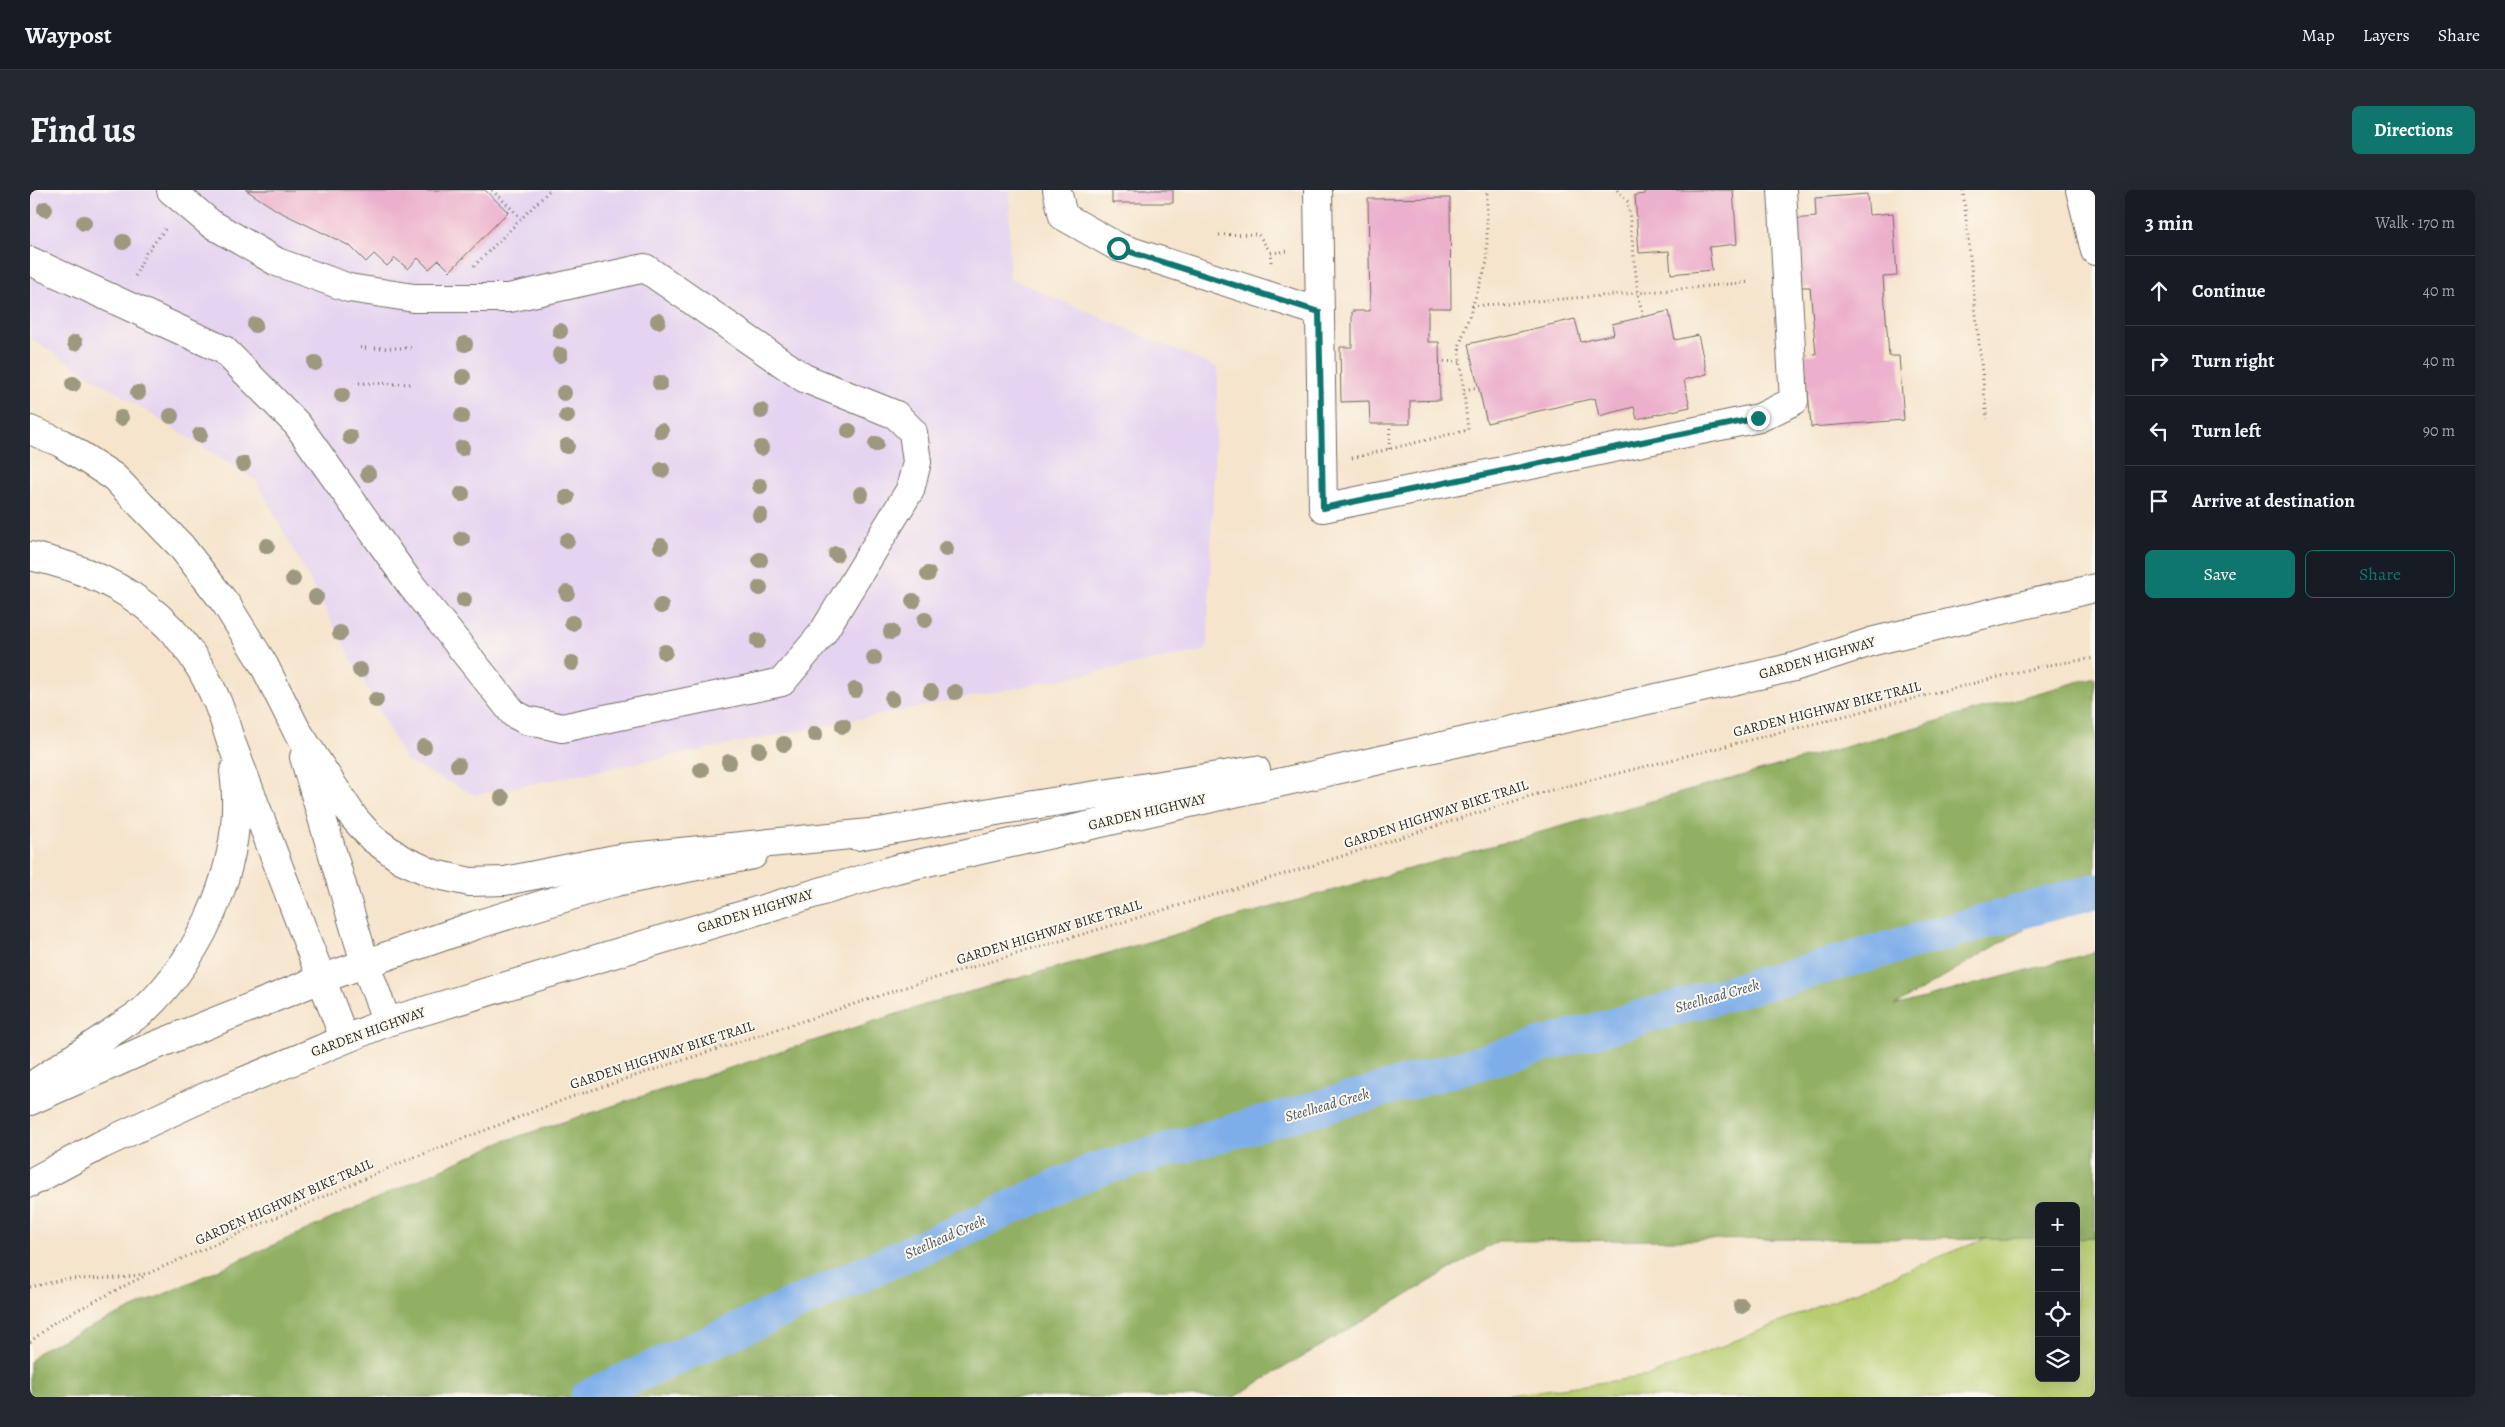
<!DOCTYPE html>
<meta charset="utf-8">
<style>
body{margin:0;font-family:Alegreya,serif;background:#242831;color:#f1f3f6}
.controls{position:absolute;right:15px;bottom:15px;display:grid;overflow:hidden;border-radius:8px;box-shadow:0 5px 20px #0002}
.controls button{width:45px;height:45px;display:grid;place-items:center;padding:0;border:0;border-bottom:1px solid #363941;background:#171b24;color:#f1f3f6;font:25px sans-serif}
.stop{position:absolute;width:15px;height:15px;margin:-11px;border:4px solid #0f766e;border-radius:50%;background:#fff}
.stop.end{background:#0f766e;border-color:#fff;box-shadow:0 1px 5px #0008}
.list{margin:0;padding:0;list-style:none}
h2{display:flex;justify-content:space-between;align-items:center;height:65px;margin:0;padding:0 20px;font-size:21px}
h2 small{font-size:16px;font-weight:400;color:#9ea1a6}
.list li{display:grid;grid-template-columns:32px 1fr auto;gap:15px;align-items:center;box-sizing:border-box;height:70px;padding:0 20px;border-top:1px solid #363941}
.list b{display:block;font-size:19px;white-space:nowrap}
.list em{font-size:16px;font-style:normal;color:#9ea1a6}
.actions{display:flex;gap:10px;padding:15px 20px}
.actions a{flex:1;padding:11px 0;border:1px solid #0f766e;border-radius:8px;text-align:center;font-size:18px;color:#0f766e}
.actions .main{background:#0f766e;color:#fff}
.icon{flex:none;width:28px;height:28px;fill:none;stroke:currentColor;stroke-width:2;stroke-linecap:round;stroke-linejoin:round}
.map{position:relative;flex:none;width:2065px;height:1207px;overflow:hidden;border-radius:8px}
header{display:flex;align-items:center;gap:30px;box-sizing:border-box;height:70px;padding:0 25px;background:#171b24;border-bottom:1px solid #363941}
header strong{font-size:24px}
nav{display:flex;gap:28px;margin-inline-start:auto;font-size:18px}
.intro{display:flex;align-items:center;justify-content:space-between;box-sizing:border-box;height:120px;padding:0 30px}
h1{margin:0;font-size:35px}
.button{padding:12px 22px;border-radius:8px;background:#0f766e;color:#fff;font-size:18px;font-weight:700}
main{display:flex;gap:30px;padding:0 30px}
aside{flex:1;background:#171b24;border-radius:8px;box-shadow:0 5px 20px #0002}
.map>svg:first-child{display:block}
</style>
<header>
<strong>Waypost</strong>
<nav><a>Map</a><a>Layers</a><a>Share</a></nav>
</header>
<div class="intro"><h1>Find us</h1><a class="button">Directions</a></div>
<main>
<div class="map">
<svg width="2065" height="1207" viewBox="0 0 2065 1207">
<rect width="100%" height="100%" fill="#fbf7ec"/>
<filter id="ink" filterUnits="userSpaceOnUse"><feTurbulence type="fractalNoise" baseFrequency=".02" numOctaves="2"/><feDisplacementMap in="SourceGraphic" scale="10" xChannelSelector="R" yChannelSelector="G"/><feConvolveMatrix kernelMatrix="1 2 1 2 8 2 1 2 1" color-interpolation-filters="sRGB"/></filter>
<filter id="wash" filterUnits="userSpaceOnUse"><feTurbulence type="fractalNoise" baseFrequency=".0096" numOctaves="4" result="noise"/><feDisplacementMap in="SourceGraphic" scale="20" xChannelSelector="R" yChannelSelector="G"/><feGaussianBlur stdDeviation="1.12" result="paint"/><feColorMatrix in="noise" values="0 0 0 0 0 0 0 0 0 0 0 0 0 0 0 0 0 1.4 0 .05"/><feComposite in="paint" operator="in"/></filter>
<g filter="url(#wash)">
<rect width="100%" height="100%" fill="#f6e4cc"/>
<path fill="#e4d3f1" d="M 0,0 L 980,0 L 979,88 L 1188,178 L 1177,460 L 445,605 L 376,571 L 226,290 L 0,148 Z"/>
<path fill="#b8cd71" stroke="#727c4e" d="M 2065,1003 L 2065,1207 L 1465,1207 L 1619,1186 L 2009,1026 L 2009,1188 L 2046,1188 L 2046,1016 Z"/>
<path fill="#92b063" stroke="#5e6e47" d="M 2065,487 L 2065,697 L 1864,816 L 2065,762 L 2065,1047 L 2046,1048 L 2046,1016 L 2009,1016 L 2009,1048 L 1468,1051 L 1204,1207 L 0,1207 L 0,1172 L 10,1160 L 474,951 L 907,811 Z"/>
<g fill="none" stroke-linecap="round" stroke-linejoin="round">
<path stroke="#7eaee9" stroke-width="35" d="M 558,1207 L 1065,980 L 2065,701"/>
</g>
<g id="blocks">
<path fill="#ecafcc" d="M 216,0 L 455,0 L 478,22 L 420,81 L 409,70 L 399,79 L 388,68 L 378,79 L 365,68 L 357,76 L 344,64 L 336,72 L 320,56 L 248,21 Z
M 1082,0 L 1143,0 L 1143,13 L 1082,13 Z
M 1614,0 L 1703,0 L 1707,54 L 1679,57 L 1682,80 L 1641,84 L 1639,61 L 1609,63 L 1605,5 L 1615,4 Z
M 1837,4 L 1839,25 L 1863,23 L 1867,86 L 1853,87 L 1859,166 L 1869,166 L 1874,230 L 1781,237 L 1775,165 L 1786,164 L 1780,97 L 1767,97 L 1762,29 L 1786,27 L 1785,8 Z
M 1420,8 L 1421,118 L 1398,118 L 1398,152 L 1409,152 L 1410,210 L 1380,211 L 1380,234 L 1340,234 L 1339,211 L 1311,212 L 1310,157 L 1322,157 L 1322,121 L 1340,121 L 1338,9 Z
M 1639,121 L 1645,150 L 1668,145 L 1677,184 L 1654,190 L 1660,217 L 1607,229 L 1604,217 L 1569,226 L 1565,208 L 1457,233 L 1438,154 L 1545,129 L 1551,152 L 1584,144 L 1582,134 Z"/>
</g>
</g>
<g filter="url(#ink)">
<use href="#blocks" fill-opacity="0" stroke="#726c63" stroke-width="1"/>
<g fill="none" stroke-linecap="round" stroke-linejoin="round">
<defs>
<path id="minor" d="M 1027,0 L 1033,26 L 1088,57 L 1289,122
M 1288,0 L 1293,318 L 1729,228 L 1764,211 L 1752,0
M 2050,0 L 2065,61
M 0,71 L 194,160 L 267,234 L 381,395 L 484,524 L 496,530 L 532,538 L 752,492 L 792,444 L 880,300 L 887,272 L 883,242 L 866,225 L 774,188 L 615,78 L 479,108 L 384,108 L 319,98 L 247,72 L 180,33 L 141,0"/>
<path id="major" d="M 827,646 L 972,620 L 1226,580
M 0,911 L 114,860 L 291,789 L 446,735 L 586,692 L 723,665
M 0,993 L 71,955 L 163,912 L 357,832 L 866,679 L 1764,477 L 1844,451 L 2065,398"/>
<path id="highway" d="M 0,240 L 31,253 L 84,287 L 151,356 L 196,414 L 234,475 L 266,539 L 324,628 L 342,648 L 371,669 L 404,684 L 440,692 L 475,691 L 590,668 L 850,642
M 0,366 C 105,388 171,445 200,549 L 314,848
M 274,567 L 335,773 L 357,832
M 0,897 L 112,822 C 175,763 216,668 204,581"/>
</defs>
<use href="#minor" stroke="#726c63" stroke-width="30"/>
<use href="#major" stroke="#726c63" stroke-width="30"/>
<use href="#highway" stroke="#726c63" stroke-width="30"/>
<path stroke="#726c63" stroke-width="3" stroke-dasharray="1 4" stroke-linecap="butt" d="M 462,0 L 491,28
M 1587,0 L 1598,12 L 1608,103 L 1613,127
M 1933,0 L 1957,229
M 1189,45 L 1228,44 L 1241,63 L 1241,73
M 1241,63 L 1259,61
M 444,76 L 520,0
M 105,86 L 116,63 L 137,37
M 1442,116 L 1608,103 L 1720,92
M 330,158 L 384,158
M 1409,171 L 1431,172
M 329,193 L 383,194
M 1434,200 L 1448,197
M 1359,259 L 1360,234
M 1322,268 L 1438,240 L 1429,157 L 1457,72 L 1457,0
M 0,1097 L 36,1089 L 91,1088 L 119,1083 L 375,971 L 544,906 L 879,796 L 1281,676 L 1510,603 L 2012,476 L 2065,468
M 0,1152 L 26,1131 L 116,1085"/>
<use href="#minor" stroke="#fff" stroke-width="28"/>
<use href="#major" stroke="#fff" stroke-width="28"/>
<use href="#highway" stroke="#fff" stroke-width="28"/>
</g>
<g fill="#9d997f">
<circle cx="15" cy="19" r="8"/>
<circle cx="54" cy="33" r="8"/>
<circle cx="93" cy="52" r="8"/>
<circle cx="628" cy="131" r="8"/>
<circle cx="225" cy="135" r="8"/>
<circle cx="530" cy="141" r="8"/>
<circle cx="45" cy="153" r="8"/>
<circle cx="435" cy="154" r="8"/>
<circle cx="530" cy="165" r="8"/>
<circle cx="285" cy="173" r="8"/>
<circle cx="433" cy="187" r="8"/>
<circle cx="630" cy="193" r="8"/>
<circle cx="43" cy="194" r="8"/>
<circle cx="108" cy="203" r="8"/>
<circle cx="534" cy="203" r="8"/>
<circle cx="312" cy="205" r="8"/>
<circle cx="731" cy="221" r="8"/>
<circle cx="141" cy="226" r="8"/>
<circle cx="432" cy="226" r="8"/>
<circle cx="537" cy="226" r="8"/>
<circle cx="91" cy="228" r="8"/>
<circle cx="631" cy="241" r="8"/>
<circle cx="819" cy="241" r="8"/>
<circle cx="170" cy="245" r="8"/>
<circle cx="320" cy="247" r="8"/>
<circle cx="846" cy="254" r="8"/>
<circle cx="537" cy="256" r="8"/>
<circle cx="432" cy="258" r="8"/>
<circle cx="731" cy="258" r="8"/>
<circle cx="213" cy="274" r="8"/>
<circle cx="632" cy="280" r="8"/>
<circle cx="338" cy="284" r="8"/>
<circle cx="730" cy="296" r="8"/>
<circle cx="432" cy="304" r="8"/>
<circle cx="831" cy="304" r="8"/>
<circle cx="537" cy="307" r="8"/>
<circle cx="730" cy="325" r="8"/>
<circle cx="432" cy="349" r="8"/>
<circle cx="537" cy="351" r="8"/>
<circle cx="237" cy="356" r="8"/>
<circle cx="631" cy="356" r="8"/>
<circle cx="916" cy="359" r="8"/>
<circle cx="806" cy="364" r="8"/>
<circle cx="730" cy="370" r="8"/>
<circle cx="898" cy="384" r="8"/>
<circle cx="263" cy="389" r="8"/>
<circle cx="730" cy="398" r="8"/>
<circle cx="537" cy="403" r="8"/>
<circle cx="286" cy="407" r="8"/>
<circle cx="434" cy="410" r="8"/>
<circle cx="883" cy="411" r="8"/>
<circle cx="631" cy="416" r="8"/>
<circle cx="895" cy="430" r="8"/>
<circle cx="542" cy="433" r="8"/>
<circle cx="861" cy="442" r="8"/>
<circle cx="310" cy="443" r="8"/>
<circle cx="728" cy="451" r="8"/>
<circle cx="635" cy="462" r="8"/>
<circle cx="844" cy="468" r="8"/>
<circle cx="542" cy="473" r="8"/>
<circle cx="330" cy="480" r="8"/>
<circle cx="825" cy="500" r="8"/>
<circle cx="901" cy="502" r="8"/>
<circle cx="925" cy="502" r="8"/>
<circle cx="862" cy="509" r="8"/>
<circle cx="346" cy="510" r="8"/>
<circle cx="813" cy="536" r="8"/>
<circle cx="785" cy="544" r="8"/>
<circle cx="754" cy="554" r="8"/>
<circle cx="394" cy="557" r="8"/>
<circle cx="729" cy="560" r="8"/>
<circle cx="699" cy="572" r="8"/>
<circle cx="428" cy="575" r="8"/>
<circle cx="671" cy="580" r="8"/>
<circle cx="472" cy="608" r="8"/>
<circle cx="1711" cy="1116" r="8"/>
</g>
</g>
<g fill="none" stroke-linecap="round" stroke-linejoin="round" filter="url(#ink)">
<path stroke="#0f766e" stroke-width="6" d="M 1088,58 L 1289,122 L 1293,318 L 1728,228"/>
</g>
<g text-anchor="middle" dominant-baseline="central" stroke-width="4" stroke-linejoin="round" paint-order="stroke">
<g font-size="14" fill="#2b2b2b" stroke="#fbf7ec">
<text transform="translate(1787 468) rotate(-16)">GARDEN HIGHWAY</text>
<text transform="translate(1797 519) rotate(-14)">GARDEN HIGHWAY BIKE TRAIL</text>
<text transform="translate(1117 622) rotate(-13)">GARDEN HIGHWAY</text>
<text transform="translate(1406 624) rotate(-18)">GARDEN HIGHWAY BIKE TRAIL</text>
<text transform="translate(725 721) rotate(-17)">GARDEN HIGHWAY</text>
<text transform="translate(1019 742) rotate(-17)">GARDEN HIGHWAY BIKE TRAIL</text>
<text transform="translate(338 842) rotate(-20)">GARDEN HIGHWAY</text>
<text transform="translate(632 865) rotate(-18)">GARDEN HIGHWAY BIKE TRAIL</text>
<text transform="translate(254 1012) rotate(-24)">GARDEN HIGHWAY BIKE TRAIL</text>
</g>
<g font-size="15" font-style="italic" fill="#48596e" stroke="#fbf7ec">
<text transform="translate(1687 806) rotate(-16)">Steelhead Creek</text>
<text transform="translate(1297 915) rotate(-16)">Steelhead Creek</text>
<text transform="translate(915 1047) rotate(-24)">Steelhead Creek</text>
</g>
</g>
</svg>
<div class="controls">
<button>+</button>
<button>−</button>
<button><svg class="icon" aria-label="locate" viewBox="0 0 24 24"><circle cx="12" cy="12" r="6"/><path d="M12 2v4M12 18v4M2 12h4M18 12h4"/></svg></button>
<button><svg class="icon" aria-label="layers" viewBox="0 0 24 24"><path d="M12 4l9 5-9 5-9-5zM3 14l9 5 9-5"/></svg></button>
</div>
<div class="stop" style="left:1088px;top:58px"></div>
<div class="stop end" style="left:1728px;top:228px"></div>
</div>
<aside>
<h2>3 min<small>Walk · 170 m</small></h2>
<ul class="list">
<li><svg class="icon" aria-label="ahead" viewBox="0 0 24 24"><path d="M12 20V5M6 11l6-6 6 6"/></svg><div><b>Continue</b></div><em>40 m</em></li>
<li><svg class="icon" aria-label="right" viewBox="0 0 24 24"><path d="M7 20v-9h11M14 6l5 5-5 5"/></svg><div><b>Turn right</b></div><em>40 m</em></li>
<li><svg class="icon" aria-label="left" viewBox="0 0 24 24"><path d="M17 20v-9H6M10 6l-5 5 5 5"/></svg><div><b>Turn left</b></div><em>90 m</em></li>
<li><svg class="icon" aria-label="arrive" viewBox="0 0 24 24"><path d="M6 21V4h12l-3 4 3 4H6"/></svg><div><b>Arrive at destination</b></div></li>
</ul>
<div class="actions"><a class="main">Save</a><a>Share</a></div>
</aside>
</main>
